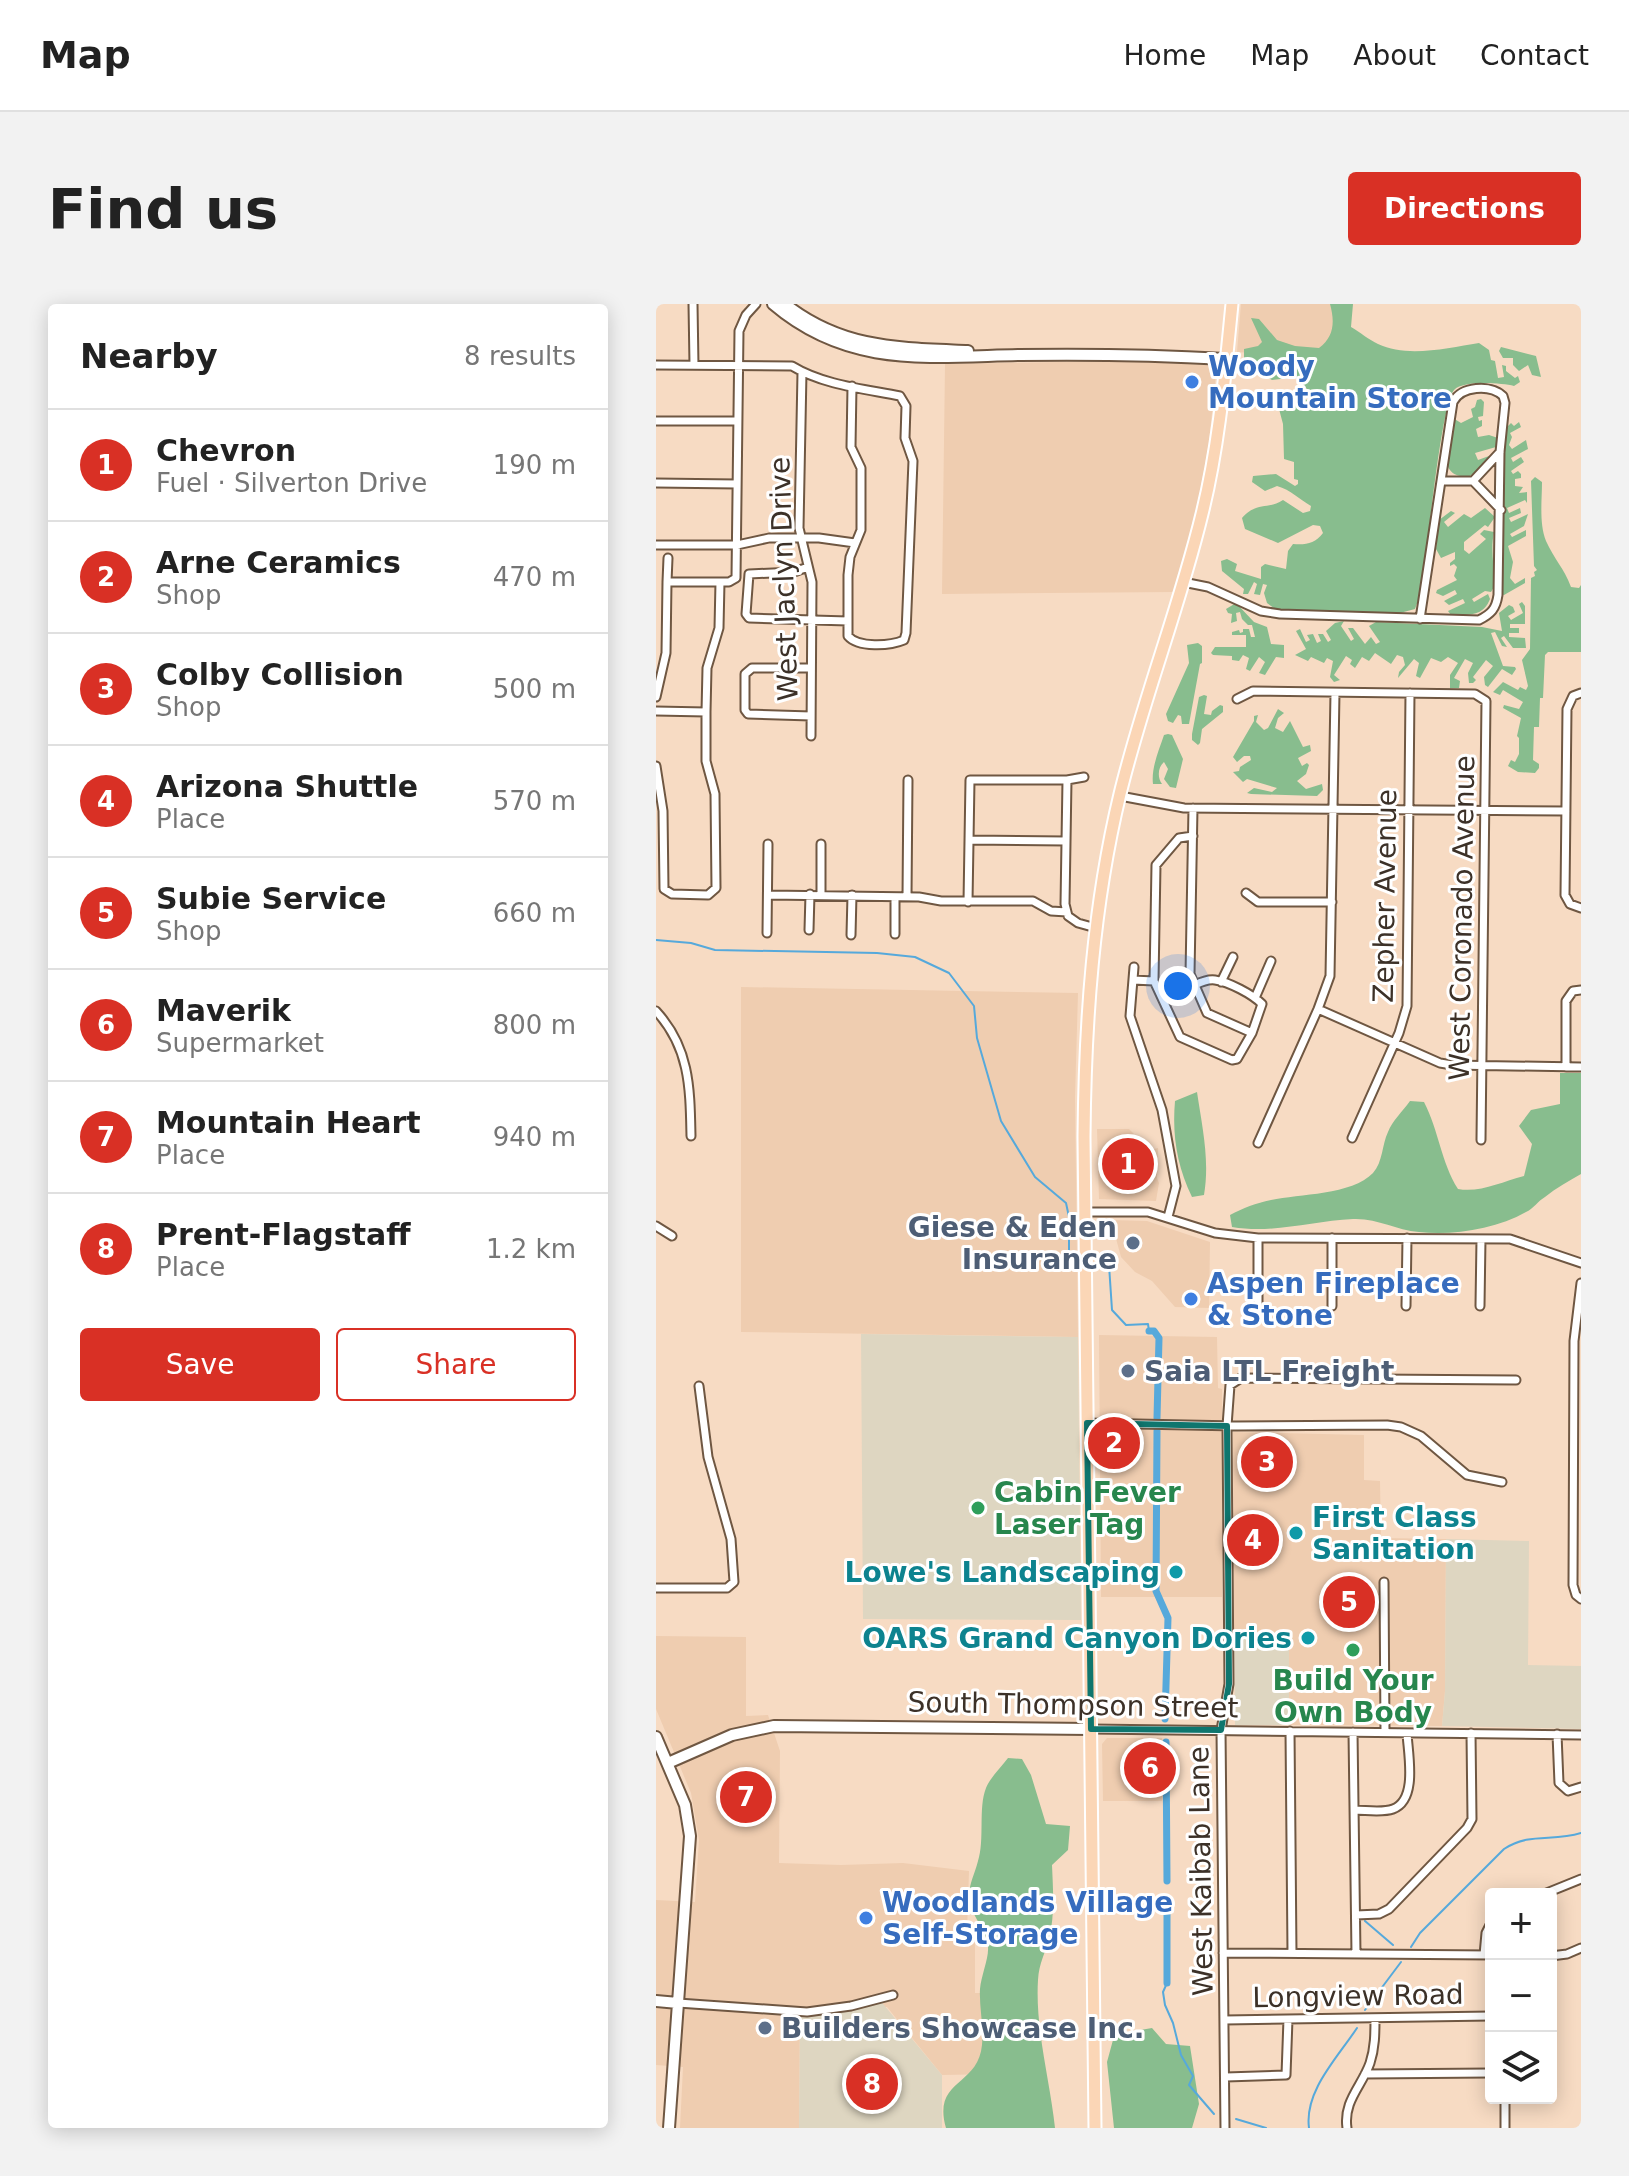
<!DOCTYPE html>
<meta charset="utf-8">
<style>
body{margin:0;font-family:"DejaVu Sans",sans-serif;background:#f2f2f2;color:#222}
.controls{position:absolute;right:24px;bottom:24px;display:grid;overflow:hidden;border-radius:8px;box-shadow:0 4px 20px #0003}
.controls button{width:72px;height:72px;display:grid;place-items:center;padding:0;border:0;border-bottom:2px solid #e0e0e0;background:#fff;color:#222;font:40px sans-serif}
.you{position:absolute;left:522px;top:682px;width:28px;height:28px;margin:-20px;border:6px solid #fff;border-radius:50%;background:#1a73e8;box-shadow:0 0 0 12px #1a73e833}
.badge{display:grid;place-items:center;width:52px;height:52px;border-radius:50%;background:#d93025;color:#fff;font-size:26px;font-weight:700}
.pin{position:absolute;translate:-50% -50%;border:4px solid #fff;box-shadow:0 2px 8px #0006}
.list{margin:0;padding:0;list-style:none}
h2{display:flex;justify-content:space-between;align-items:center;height:104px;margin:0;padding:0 32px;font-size:34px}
h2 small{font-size:26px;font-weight:400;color:#767676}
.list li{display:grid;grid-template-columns:52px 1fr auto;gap:24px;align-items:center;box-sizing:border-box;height:112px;padding:0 32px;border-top:2px solid #e0e0e0}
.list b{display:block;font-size:30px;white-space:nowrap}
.list p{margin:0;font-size:26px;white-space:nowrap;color:#767676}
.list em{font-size:26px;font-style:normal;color:#767676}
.actions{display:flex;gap:16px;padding:24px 32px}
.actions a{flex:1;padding:18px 0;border:2px solid #d93025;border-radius:8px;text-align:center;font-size:28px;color:#d93025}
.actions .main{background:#d93025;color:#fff}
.icon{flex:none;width:44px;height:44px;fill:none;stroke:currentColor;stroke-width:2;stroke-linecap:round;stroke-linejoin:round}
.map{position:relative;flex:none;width:925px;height:1824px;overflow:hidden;border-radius:8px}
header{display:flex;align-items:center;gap:48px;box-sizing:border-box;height:112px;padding:0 40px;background:#fff;border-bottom:2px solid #e0e0e0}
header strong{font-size:38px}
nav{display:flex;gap:44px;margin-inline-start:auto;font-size:28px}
.intro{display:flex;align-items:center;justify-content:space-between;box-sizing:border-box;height:192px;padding:0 48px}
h1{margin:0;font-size:56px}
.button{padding:20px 36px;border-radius:8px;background:#d93025;color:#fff;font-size:28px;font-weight:700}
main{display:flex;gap:48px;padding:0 48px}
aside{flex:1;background:#fff;border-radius:8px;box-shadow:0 4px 20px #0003}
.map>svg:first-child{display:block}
</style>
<header>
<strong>Map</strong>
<nav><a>Home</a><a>Map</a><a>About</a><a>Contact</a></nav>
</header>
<div class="intro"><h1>Find us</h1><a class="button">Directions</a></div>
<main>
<aside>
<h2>Nearby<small>8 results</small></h2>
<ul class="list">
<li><span class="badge">1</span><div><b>Chevron</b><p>Fuel · Silverton Drive</p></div><em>190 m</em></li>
<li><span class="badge">2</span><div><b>Arne Ceramics</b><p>Shop</p></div><em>470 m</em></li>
<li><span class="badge">3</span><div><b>Colby Collision</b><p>Shop</p></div><em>500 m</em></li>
<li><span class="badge">4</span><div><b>Arizona Shuttle</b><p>Place</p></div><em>570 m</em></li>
<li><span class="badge">5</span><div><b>Subie Service</b><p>Shop</p></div><em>660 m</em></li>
<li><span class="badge">6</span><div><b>Maverik</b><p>Supermarket</p></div><em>800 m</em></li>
<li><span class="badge">7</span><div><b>Mountain Heart</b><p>Place</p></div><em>940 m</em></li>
<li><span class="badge">8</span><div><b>Prent-Flagstaff</b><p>Place</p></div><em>1.2 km</em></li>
</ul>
<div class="actions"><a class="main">Save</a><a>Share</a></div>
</aside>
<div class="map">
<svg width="925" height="1824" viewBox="0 0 925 1824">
<rect width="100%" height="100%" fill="#f7dbc3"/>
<path fill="#efcdb0" d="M 585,0 L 681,0 L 676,55 L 581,48 Z
M 464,57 L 552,61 L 560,69 L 553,138 L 541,205 L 519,288 L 286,290 L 289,60 Z
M 85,683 L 422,689 L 419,793 L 422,1033 L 85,1028 Z
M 441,825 L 473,825 L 494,846 L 502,844 L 501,874 L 503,879 L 500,897 L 443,895 Z
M 455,916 L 491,917 L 554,938 L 553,1004 L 519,1003 L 496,977 L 479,968 L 465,953 Z
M 443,1031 L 561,1033 L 562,1084 L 566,1085 L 566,1293 L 445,1293 Z
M 577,1128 L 708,1131 L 708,1176 L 724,1177 L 725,1234 L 790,1235 L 789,1387 L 786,1422 L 633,1421 L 632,1336 L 578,1335 Z
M 0,1332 L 90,1333 L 90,1412 L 112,1411 L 124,1447 L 123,1559 L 185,1561 L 247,1559 L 313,1567 L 311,1628 L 319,1629 L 319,1689 L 336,1689 L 339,1770 L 286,1771 L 231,1703 L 144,1708 L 143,1824 L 24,1824 L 27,1763 L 0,1761 L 0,1596 L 39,1598 L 43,1536 L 35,1489 L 0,1405 Z
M 451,1434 L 506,1434 L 506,1497 L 447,1497 L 446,1440 Z"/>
<path fill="#ded6c1" d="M 205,1030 L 422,1033 L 425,1316 L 207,1315 Z
M 790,1235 L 873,1237 L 872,1361 L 925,1362 L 925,1425 L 786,1422 L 789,1387 Z
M 578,1335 L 633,1335 L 633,1421 L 579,1421 Z
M 223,1695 L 286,1771 L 286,1824 L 143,1824 L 144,1708 Z"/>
<path fill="#88bd8e" d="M 674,0 L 697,0 L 695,23 C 704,28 713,36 722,40 C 751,54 792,44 823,39 L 833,46 L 835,56 L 839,57 L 842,74 L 848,73 L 846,61 L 850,62 L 850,67 L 859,74 L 862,72 L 864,78 L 858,82 C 845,79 808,76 798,86 C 785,100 770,255 766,285 L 759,305 L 740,310 L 622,307 L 611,299 L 608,289 L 611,281 L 607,280 L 604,291 L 598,290 L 601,280 L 598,278 L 592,290 L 587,290 L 588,285 L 566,267 L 565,257 L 571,255 L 581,260 L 579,267 L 605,275 L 605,263 L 609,260 L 630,265 L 632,247 L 637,240 C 649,241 659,240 667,229 L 664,222 L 657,221 L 622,239 L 589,225 L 586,214 C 601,197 612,206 627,196 L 647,209 L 654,207 L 655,202 C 643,195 635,186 621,182 L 609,187 L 596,178 L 597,172 L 620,170 L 639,182 L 642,180 L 642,176 L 638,175 L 638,158 L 628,155 L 627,120 L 623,105 L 629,100 L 625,92 L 627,88 L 657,98 L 659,96 L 642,73 L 616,76 L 588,61 L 588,45 L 602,42 L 606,38 L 595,14 L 603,15 L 621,36 L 639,42 L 663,44 C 678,33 679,18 674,0 Z
M 845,43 L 880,52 L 885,73 L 876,71 L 872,61 L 863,67 L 857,61 L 857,54 L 847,54 L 843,47 Z
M 825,95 L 828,98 L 827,112 L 822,113 L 823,117 L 826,116 L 826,122 L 820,125 L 822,133 L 833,131 L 842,134 L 840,143 L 819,149 L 822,156 L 833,152 L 832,157 L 814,172 C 778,176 793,137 797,114 L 805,119 L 817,113 L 815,105 L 819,103 L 821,96 Z
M 863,118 L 865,123 L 854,129 L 856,133 L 853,141 L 856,145 L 870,136 L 872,145 L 855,154 L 857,158 L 865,153 L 868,158 L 855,167 L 857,170 L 862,167 L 865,170 L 865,174 L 859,175 L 859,182 L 867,183 L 863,189 L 871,188 L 871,199 L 869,196 L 851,204 L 853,209 L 864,204 L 865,209 L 853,214 L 855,218 L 872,210 L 868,222 L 854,230 L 856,233 L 870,226 L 870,232 L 852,242 L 857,258 L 854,274 L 859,280 L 869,274 L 869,279 L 848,291 L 843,290 L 849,125 L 855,119 L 858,122 Z
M 879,173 L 886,178 C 886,197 883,219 890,237 C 898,255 908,264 915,283 L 923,284 L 925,281 L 925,348 L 892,348 L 889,351 L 887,394 L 884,394 L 883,423 L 878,423 L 877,456 L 883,460 L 883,464 L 879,469 L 862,468 L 852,462 L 855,456 L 859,458 L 863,450 L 863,434 L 861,432 L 865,414 L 847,404 L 848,401 L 863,405 L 867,398 L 847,386 L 844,391 L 837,388 L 847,378 L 862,386 L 864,383 L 870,386 L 872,382 L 866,356 L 874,345 L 875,274 L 879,272 L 878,268 L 881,266 L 878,262 L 875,177 Z
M 829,204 L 839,213 L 832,223 L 829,221 L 808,238 L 808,246 L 813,250 L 830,235 L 824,230 L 828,226 L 838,228 C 834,247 839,264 838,283 L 835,288 L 829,287 L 816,295 L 818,298 L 832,290 L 834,295 C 827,313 812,311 795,311 L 792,307 L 809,299 L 807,295 L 793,301 L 788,297 L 801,290 L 799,286 L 787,292 L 780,289 L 781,286 L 801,276 L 798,272 L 801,263 L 798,260 L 794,262 L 794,259 L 799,255 L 799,248 L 785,254 L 780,245 L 783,216 L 795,207 L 799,209 L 788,218 L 792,223 L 808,210 L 815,214 Z
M 866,298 L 869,302 L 869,320 L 854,320 L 854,324 L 863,324 L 863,329 L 853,329 L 853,333 L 869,334 L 870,344 L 857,344 L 848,332 L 845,334 L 851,343 L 846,342 L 839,328 L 835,329 L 847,362 L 859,363 L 860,365 L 856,371 L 846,365 L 832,383 L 829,381 L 828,373 L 837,362 L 830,356 L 817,373 L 820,376 L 817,379 L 813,379 L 812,369 L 817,359 L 809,355 L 798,374 L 804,377 L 803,384 L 794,384 L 794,371 L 802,359 L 792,353 L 785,358 L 775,354 L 764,374 L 760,372 L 763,359 L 758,355 L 742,374 L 743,368 L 749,361 L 747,353 L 741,351 L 735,360 L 719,349 L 713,357 L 706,353 L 699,364 L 694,360 L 696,356 L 690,352 L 678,371 L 684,376 L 678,378 L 674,373 L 677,357 L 671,354 L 668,359 L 655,353 L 652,357 L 639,351 L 650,345 L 640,327 L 644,325 L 650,338 L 654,336 L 651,331 L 657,330 L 661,339 L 665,337 L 662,330 L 667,330 L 672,338 L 675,336 L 670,327 L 679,319 L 688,317 L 685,322 L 695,337 L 698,335 L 692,324 L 697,324 L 709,340 L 715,333 L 720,340 L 724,338 L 713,322 L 720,318 L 826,323 L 846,327 L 843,309 L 853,301 L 857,303 L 859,308 L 852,312 L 855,316 L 867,309 L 863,300 Z
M 580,299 L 598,318 L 611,323 L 615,340 L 628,341 L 628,354 L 620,353 L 609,371 L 603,369 L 609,358 L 603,353 L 594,367 L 590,365 L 593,354 L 587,351 L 583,357 L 576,356 L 576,352 L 557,351 L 555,349 L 559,343 L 590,343 L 590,331 L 576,331 L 576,328 L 583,326 L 584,329 L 587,328 L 587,325 L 593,325 L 595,333 L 599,333 L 596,321 L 592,321 L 586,315 L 584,308 L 580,309 L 581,317 L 575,319 L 576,310 L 572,309 L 570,305 Z
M 542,339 L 546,342 L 546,359 L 544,360 L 533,420 L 526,420 L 525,412 L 522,411 L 517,419 L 512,417 L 510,410 L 533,359 L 531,341 Z
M 548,391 L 551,392 L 548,410 L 555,411 L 556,407 L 564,401 L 567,402 L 567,408 L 546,425 L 544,439 L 542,441 L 536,436 L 536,430 L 543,393 Z
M 622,405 L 628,409 L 622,414 L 619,424 L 627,428 L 634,417 L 647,443 L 654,441 L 655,447 L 642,454 L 646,462 L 651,459 L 653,461 L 650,470 L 641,477 L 650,485 L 666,480 L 667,486 L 661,492 L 595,490 L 591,489 L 598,484 L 616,488 L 621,484 L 591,475 L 587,478 L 577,468 L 583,467 L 584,463 L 595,456 L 594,452 L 588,452 L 581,458 L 577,453 L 598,417 L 598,412 L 602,411 L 600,418 L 608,426 L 612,424 Z
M 512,430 L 516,431 L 527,455 L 520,484 L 514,483 L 508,475 L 512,465 L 508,458 C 502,463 501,473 506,480 L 497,480 C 495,464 503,446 508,431 Z
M 904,769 L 925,769 L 925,870 C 913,877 900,884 889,893 C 882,897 877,905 870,908 C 840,925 796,932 763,928 C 739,926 722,914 697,915 C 656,917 617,930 576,923 L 574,911 C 587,904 600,899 615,896 C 643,890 696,891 717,869 C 727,858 726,840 732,828 C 736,817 747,807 754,797 L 768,798 C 783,827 785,858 802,885 C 824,889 845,878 868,872 L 876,840 L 863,822 L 875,806 L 904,800 Z
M 541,788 C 546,822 554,856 548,891 L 536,893 C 521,862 516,831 519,797 Z
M 352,1454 L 366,1455 L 375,1471 L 390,1520 L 414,1522 L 412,1546 L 396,1561 C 397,1584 399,1612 393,1635 C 389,1650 383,1659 382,1676 C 379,1725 394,1776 399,1824 L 290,1824 C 276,1775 322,1783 326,1741 C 328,1722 323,1703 324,1685 C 325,1672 333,1654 332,1643 C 331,1626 318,1616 314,1599 C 311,1582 318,1573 322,1557 C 329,1536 322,1504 330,1484 C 334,1474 345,1463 352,1454 Z
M 496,1724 L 510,1740 L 534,1742 L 543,1800 L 536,1824 L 458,1824 L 451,1758 L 457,1736 L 473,1728 Z"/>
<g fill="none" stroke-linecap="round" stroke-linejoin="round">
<path stroke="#56a9db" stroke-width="2" d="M 0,636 L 35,639 L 59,646 L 221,649 L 259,653 L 293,669 L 318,702 L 321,734 L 345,817 L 379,873 L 410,899 L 413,913 L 413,956 L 418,956
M 447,955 L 453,961 L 456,1006 L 470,1021 L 492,1020 L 493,1027
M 709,1617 L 737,1641
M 755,1643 L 764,1629 L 848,1545 C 874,1528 896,1538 925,1529
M 511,1679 L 507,1688 L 509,1701 L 517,1719 L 525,1751 L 537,1772 L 533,1781 L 558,1810
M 709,1706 L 745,1658
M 580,1815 L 610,1824
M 653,1824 C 648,1787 682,1753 701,1724"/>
<path stroke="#56a9db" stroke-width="7" d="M 493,1027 L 498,1027 L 503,1034 L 501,1114
M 501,1127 L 500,1287 L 512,1314 L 509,1415
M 510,1438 L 511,1577
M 511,1599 L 511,1679"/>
<defs>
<path id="street" d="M 37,0 L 38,61
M 0,61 L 136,62 C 167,81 209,85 244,92 L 250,102 L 249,134 L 257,157 L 250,329 L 248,336 C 234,342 202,344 192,332 L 192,271 L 194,253 L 205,226 L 205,164 L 195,143 L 196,82
M 146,68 L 143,224 L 156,278 L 155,432
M 0,117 L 81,117
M 785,177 L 817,177 L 844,148
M 817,177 L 845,206
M 0,179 L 81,180
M 0,241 L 81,241 L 113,234 L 163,234 L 199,239
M 12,254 L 11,278 L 73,278 L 80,274 L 83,27 L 90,11 L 100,0
M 152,263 L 138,268 L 93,270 L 90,310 L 93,314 L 192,317
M 527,278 L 552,283 L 605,307 L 624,310 L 823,316 C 835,310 840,305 842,291 L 844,148 L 849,99 L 847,92 C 834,80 805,82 797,98 L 764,315
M 925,389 L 917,392 L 911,405 L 909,591 L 914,600 L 925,604
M 0,393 L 10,349 L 11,278
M 581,395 L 597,387 L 819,390 L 830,397 L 825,836
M 0,407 L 50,408
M 155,412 L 92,410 L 89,406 L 89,370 L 96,364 L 155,364
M 0,462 L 7,507 L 8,585 L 16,590 L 52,591 L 60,584 L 59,490 L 50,457 L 50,408 L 51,364 L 63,324 L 64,278
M 428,473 L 411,476 L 409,600 L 412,612 L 422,619 L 440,624
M 464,492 L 528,504 L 910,507
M 537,504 L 534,670 L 551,709 L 596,729
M 537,532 L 523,534 L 500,561 L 498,677 L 524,733 L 576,756 L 581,755 L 596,729 L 606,700 C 596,690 573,678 559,676 C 552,675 545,678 539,681
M 313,536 L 410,537
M 165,540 L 165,591
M 590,589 L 602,598 L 676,598
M 112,591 L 263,593 L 285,597 L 377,597 L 395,607 L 411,608
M 239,593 L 239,630
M 251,593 L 252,476
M 312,598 L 314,476 L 411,476
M 153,626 L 154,590
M 111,629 L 112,540
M 195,631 L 196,591
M 478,663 L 474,712 L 506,806 L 520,882 L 512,913
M 477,676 L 498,677
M 565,678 L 577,653
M 599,694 L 615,657
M 662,705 L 784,759 L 796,761 L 925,763
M 0,707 C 34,744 34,784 35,832
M 910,763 L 910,697 L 917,687 L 925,686
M 696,834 L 743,729 L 751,702 L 754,389
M 602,839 L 662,705 L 674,672 L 679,389
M 429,908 L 492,908 L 559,929 L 602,934 L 854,935 L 925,959
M 0,922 L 16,932
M 925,979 L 918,1037 L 917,1281 L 920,1291 L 925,1295
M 602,1001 L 602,934
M 676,1002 L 676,934
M 750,1002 L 751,934
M 824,1002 L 825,935
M 431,1119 L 581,1122 L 731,1121 L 745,1123 L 765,1132 L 811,1171 L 846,1178
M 728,1278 L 729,1428
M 0,1284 L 71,1284 L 78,1278 L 75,1235 L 52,1153 L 43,1082
M 435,1425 L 925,1431
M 634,1427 L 636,1649
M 697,1428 L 700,1650
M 901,1430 L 903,1479 L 912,1487 L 925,1483
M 698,1506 C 710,1506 726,1509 737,1505 C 762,1496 752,1450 751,1429
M 888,1590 L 925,1575
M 700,1611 L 723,1610 L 733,1605 L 811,1524 L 816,1515 L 815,1429
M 567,1649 L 835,1651
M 828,1651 L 830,1629 L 835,1619
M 895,1652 L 911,1650 L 925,1644
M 22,1699 L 151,1708 L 195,1702 L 237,1691
M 569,1716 L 835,1712
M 709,1770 L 835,1769
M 570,1773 L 630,1771 L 632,1715
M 849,1794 L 849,1824
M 569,1824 L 565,1426 L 573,1380 L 571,1122 L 574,1081 L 585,1074 L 860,1076
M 691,1824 C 687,1797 706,1782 714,1759 C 719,1744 719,1729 719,1714"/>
<path id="secondary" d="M 117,0 C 192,64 270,53 362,51 C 431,50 501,51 570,55
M 129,0 C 186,45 243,44 312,47
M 0,1433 L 29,1501 L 34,1532 L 13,1824
M 12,1459 L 76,1431 L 118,1422 L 435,1425
M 0,1697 L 22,1699"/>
<path id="primary" d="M 439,1824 L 428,833 C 429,718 437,602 464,490 C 487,395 523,305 546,210 C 563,142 569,70 576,0"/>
</defs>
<use href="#street" stroke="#6f5742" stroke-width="11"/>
<use href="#secondary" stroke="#6f5742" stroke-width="14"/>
<use href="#primary" stroke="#fff" stroke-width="15"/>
<use href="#street" stroke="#fff" stroke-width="7"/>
<use href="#secondary" stroke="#fff" stroke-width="10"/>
<use href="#primary" stroke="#fbd6b6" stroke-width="11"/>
</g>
<path fill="none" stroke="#0f766e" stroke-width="6" stroke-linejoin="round" d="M 431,1119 L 571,1122 L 573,1380 L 565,1426 L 435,1425 Z"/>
<g fill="#3f7fe0" stroke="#fff" stroke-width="3">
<circle cx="536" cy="78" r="8"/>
<circle cx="535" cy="995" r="8"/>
<circle cx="210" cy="1614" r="8"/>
</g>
<g fill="#5c6f8a" stroke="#fff" stroke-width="3">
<circle cx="477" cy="939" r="8"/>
<circle cx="472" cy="1067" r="8"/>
<circle cx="109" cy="1724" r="8"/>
</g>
<g fill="#2e9e5b" stroke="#fff" stroke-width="3">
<circle cx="322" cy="1204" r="8"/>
<circle cx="697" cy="1346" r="8"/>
</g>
<g fill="#0f9aa8" stroke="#fff" stroke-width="3">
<circle cx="640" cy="1229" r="8"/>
<circle cx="520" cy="1268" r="8"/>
<circle cx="652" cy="1334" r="8"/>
</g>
<g text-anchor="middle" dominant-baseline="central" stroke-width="6" stroke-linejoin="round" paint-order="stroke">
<g font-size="28" font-weight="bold" fill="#366cbe" stroke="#fff" text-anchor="start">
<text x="552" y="62">Woody<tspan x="552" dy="32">Mountain Store</tspan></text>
<text x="551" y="979">Aspen Fireplace<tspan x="551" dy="32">&amp; Stone</tspan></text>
<text x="226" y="1598">Woodlands Village<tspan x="226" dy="32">Self-Storage</tspan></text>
</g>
<g font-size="28" fill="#3c3128" stroke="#fff">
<text transform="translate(128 275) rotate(-92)">West Jaclyn Drive</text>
<text transform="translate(729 592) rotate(-89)">Zepher Avenue</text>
<text transform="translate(806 614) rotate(-89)">West Coronado Avenue</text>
<text transform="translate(417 1401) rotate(1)">South Thompson Street</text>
<text transform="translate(545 1567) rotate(-91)">West Kaibab Lane</text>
<text transform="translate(702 1692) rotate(-1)">Longview Road</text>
</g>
<g font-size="28" font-weight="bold" fill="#4e5e75" stroke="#fff" text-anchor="start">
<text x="461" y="923" text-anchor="end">Giese &amp; Eden<tspan x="461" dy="32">Insurance</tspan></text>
<text x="488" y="1067">Saia LTL Freight</text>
<text x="125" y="1724">Builders Showcase Inc.</text>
</g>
<g font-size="28" font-weight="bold" fill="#27864d" stroke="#fff" text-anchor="start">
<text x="338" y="1188">Cabin Fever<tspan x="338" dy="32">Laser Tag</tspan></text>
<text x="697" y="1376" text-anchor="middle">Build Your<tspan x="697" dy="32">Own Body</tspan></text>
</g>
<g font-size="28" font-weight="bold" fill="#0d838f" stroke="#fff" text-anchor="end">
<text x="656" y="1213" text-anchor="start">First Class<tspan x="656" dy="32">Sanitation</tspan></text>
<text x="504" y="1268">Lowe's Landscaping</text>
<text x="636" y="1334">OARS Grand Canyon Dories</text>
</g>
</g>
</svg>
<div class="controls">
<button>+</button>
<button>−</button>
<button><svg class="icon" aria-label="layers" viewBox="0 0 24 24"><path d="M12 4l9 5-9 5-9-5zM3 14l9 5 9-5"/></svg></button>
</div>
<div class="you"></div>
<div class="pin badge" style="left:472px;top:860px">1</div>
<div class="pin badge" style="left:458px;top:1139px">2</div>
<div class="pin badge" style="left:611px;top:1158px">3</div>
<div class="pin badge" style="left:597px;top:1236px">4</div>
<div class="pin badge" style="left:693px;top:1298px">5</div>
<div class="pin badge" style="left:494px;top:1464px">6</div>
<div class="pin badge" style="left:90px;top:1493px">7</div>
<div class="pin badge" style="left:216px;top:1780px">8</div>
</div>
</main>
